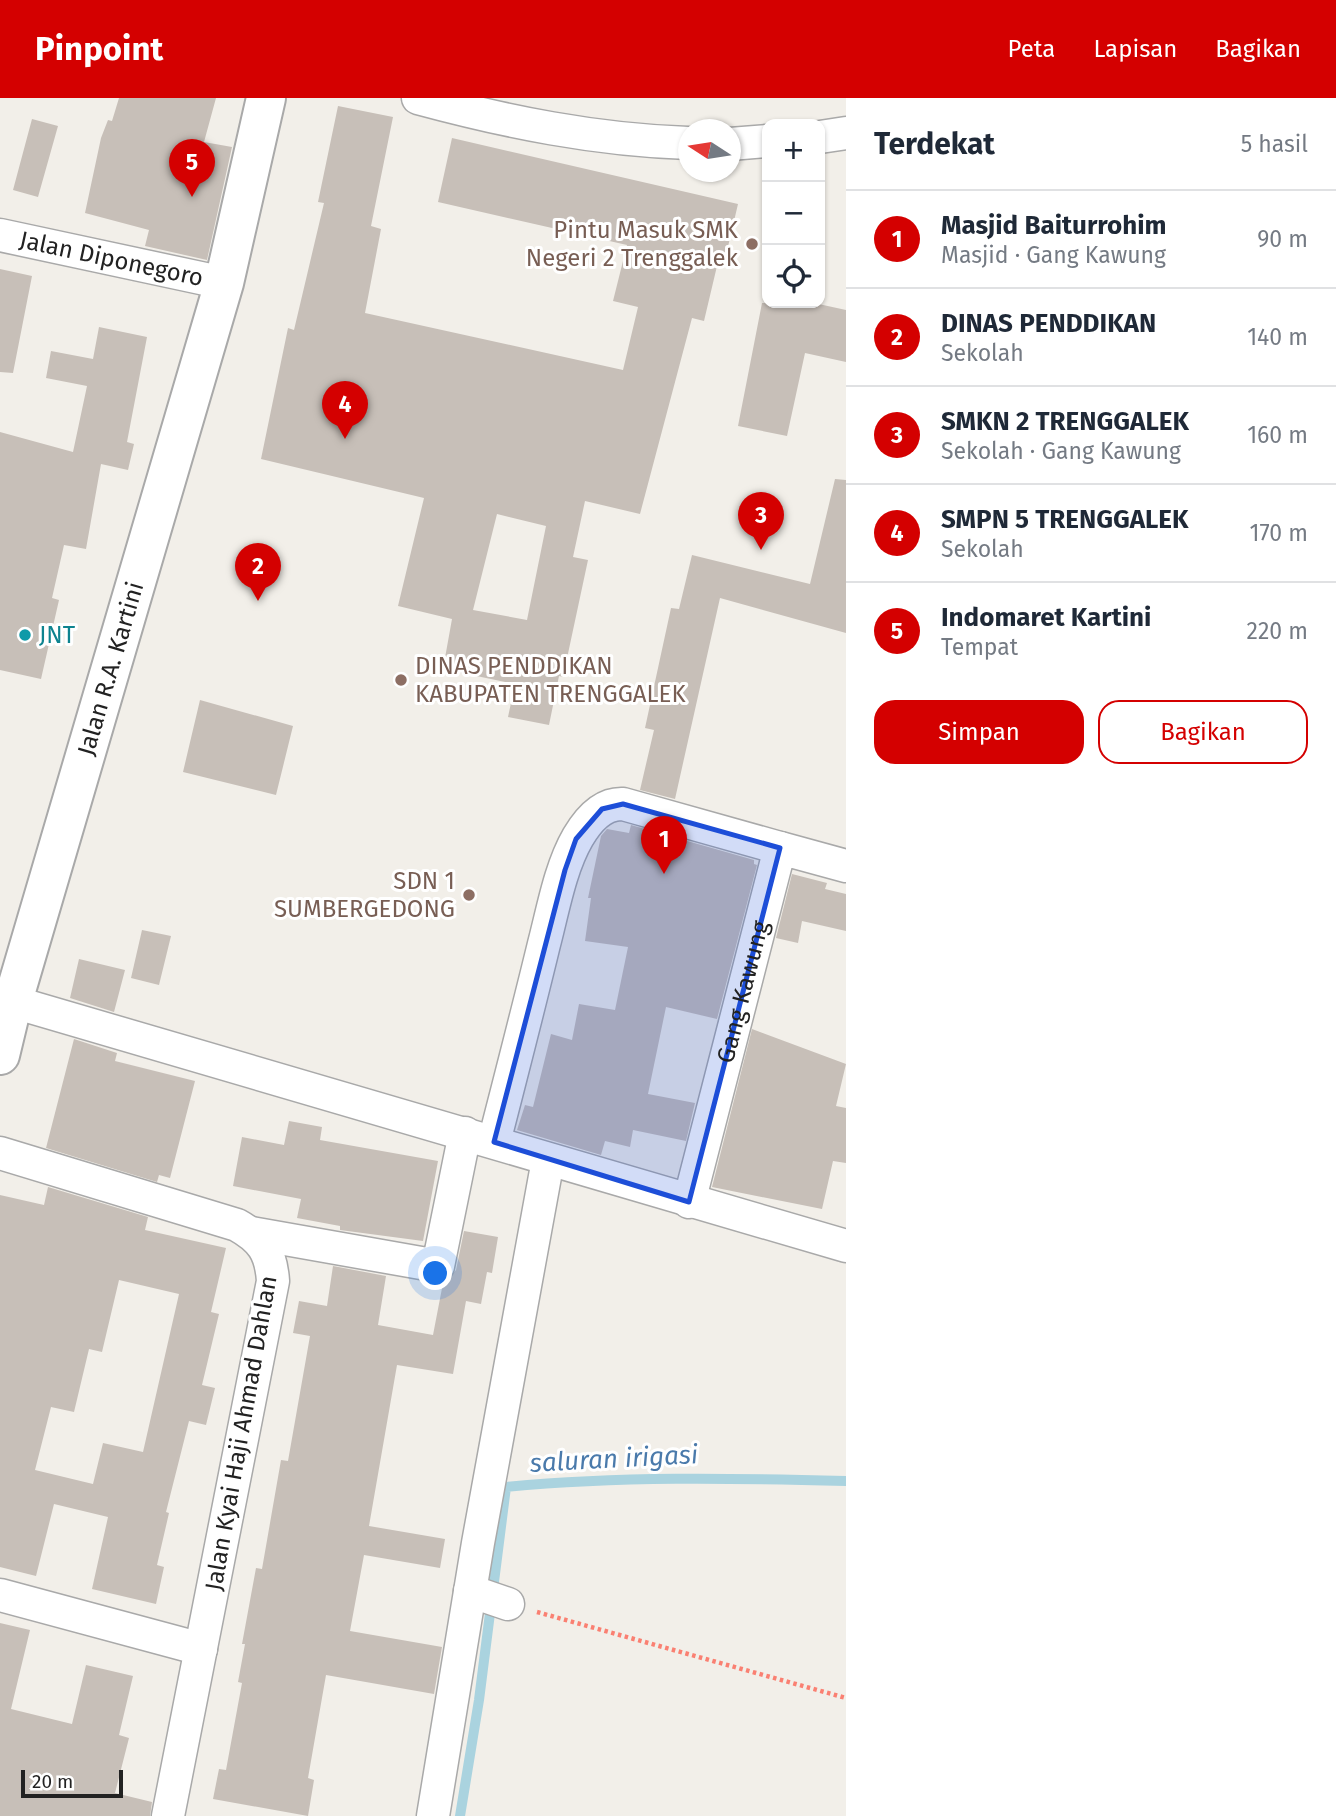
<!DOCTYPE html>
<html lang="id">
<meta charset="utf-8">
<style>
body{margin:0;font-family:"Fira Sans",sans-serif;background:#f2f2f3;color:#1f2937}
.controls{position:absolute;right:21px;top:21px;display:grid;overflow:hidden;border-radius:14px;box-shadow:0 2px 5px #0004}
.controls button{width:63px;height:63px;display:grid;place-items:center;padding:0;border:0;border-bottom:2px solid #e0e1e3;background:#fff;color:#1f2937;font:35px sans-serif}
.compass{position:absolute;left:678px;top:21px;width:63px;height:63px;border-radius:50%;background:#fff;box-shadow:0 2px 5px #0004;rotate:282deg}
.scale{position:absolute;left:21px;bottom:18px;width:102px;box-sizing:border-box;padding-left:7px;border:4px solid #222;border-top:0;font-size:19px;line-height:24px;white-space:nowrap;color:#222;-webkit-text-stroke:5px #fff;paint-order:stroke}
.you{position:absolute;left:436px;top:1176px;width:24px;height:24px;margin:-18px;border:5px solid #fff;border-radius:50%;background:#1a73e8;box-shadow:0 0 0 10px #1a73e833}
.badge{display:grid;place-items:center;width:46px;height:46px;border-radius:50%;background:#d40000;color:#fff;font-size:23px;font-weight:700}
.pin{position:absolute;translate:-50% -58px;filter:drop-shadow(0 2px 4px #0008)}
.pin::after{content:'';position:absolute;top:37px;width:24px;height:21px;background:inherit;clip-path:polygon(0 0,100% 0,50% 100%)}
.list{margin:0;padding:0;list-style:none}
h2{display:flex;justify-content:space-between;align-items:center;height:91px;margin:0;padding:0 28px;font-size:30px}
h2 small{font-size:23px;font-weight:400;color:#747a83}
.list li{display:grid;grid-template-columns:46px 1fr auto;gap:21px;align-items:center;box-sizing:border-box;height:98px;padding:0 28px;border-top:2px solid #e0e1e3}
.list b{display:block;font-size:26px;white-space:nowrap}
.list p{margin:0;font-size:23px;white-space:nowrap;color:#747a83}
.list em{font-size:23px;font-style:normal;color:#747a83}
.actions{display:flex;gap:14px;padding:21px 28px}
.actions a{flex:1;padding:16px 0;border:2px solid #d40000;border-radius:21px;text-align:center;font-size:24px;color:#d40000}
.actions .main{background:#d40000;color:#fff}
.icon{flex:none;width:38px;height:38px;fill:none;stroke:currentColor;stroke-width:2;stroke-linecap:round;stroke-linejoin:round}
.map{position:relative;flex:none;width:846px;height:1718px;overflow:hidden}
header{display:flex;align-items:center;gap:42px;box-sizing:border-box;height:98px;padding:0 35px;background:#d40000;color:#fff}
header strong{font-size:33px}
nav{display:flex;gap:38px;margin-inline-start:auto;font-size:24px}
main{display:flex}
aside{flex:1;background:#fff}
.map>svg:first-child{display:block}
</style>
<header>
<strong>Pinpoint</strong>
<nav><a>Peta</a><a>Lapisan</a><a>Bagikan</a></nav>
</header>
<main>
<div class="map">
<svg width="846" height="1718" viewBox="0 0 846 1718">
<rect width="100%" height="100%" fill="#f2efe9"/>
<g fill="none" stroke-linecap="round" stroke-linejoin="round">
<path stroke="#aad3df" stroke-width="10" d="M 460,1718 L 479,1602 L 506,1389 C 619,1378 732,1380 846,1383"/>
</g>
<path fill="#c7bfb8" fill-rule="evenodd" d="M 119,0 L 216,0 L 204,44 L 232,49 L 207,162 L 145,148 L 149,132 L 85,115 L 101,40 L 108,22 L 112,23 Z
M 338,8 L 393,19 L 371,128 L 381,131 L 365,215 L 623,272 L 638,209 L 613,203 L 627,147 L 438,104 L 452,40 L 738,106 L 723,170 L 717,168 L 704,223 L 692,220 L 640,416 L 585,403 L 573,459 L 588,462 L 563,579 L 559,578 L 549,627 L 508,619 L 515,586 L 443,571 L 452,521 L 398,508 L 424,400 L 261,361 L 288,230 L 294,232 L 324,105 L 318,104 ZM 497,416 L 546,428 L 527,522 L 473,512 Z
M 32,21 L 58,28 L 38,99 L 13,92 Z
M 0,171 L 32,178 L 13,275 L 0,274 Z
M 762,205 L 814,205 L 846,212 L 846,264 L 805,255 L 787,338 L 738,328 Z
M 99,229 L 147,239 L 127,344 L 134,346 L 128,372 L 101,366 L 86,451 L 64,447 L 52,500 L 59,502 L 41,581 L 0,572 L 0,334 L 73,354 L 87,288 L 46,280 L 51,253 L 93,261 Z
M 835,381 L 846,382 L 846,535 L 720,500 L 675,701 L 640,692 L 654,632 L 645,630 L 671,510 L 679,511 L 692,457 L 810,486 Z
M 200,602 L 293,628 L 276,697 L 183,674 Z
M 631,727 L 754,762 L 754,766 L 757,767 L 717,921 L 666,909 L 648,996 L 695,1005 L 686,1043 L 633,1032 L 630,1049 L 605,1043 L 601,1057 L 517,1032 L 525,1007 L 533,1009 L 551,936 L 572,942 L 579,906 L 615,912 L 628,849 L 585,843 L 591,800 L 588,800 L 601,738 L 607,731 L 629,735 Z
M 792,776 L 827,785 L 825,791 L 846,796 L 846,833 L 802,823 L 798,845 L 776,840 Z
M 142,832 L 171,838 L 159,887 L 131,880 Z
M 79,861 L 125,872 L 114,914 L 70,900 Z
M 752,931 L 846,966 L 836,1008 L 846,1010 L 846,1065 L 833,1063 L 822,1111 L 712,1089 Z
M 74,941 L 117,955 L 115,963 L 195,983 L 170,1080 L 159,1077 L 157,1084 L 46,1050 Z
M 289,1023 L 322,1029 L 320,1042 L 438,1063 L 423,1143 L 340,1132 L 340,1128 L 297,1120 L 301,1101 L 233,1088 L 242,1039 L 284,1047 Z
M 48,1089 L 148,1119 L 145,1132 L 226,1150 L 211,1214 L 219,1216 L 202,1287 L 215,1290 L 206,1327 L 189,1323 L 166,1414 L 169,1415 L 157,1467 L 164,1469 L 156,1506 L 92,1491 L 108,1419 L 54,1406 L 36,1478 L 0,1469 L 0,1097 L 44,1107 ZM 119,1182 L 179,1196 L 143,1354 L 103,1345 L 93,1386 L 35,1372 L 51,1309 L 74,1314 L 89,1251 L 102,1254 Z
M 464,1133 L 498,1139 L 492,1175 L 487,1174 L 481,1206 L 466,1203 L 453,1276 L 397,1267 L 369,1428 L 445,1441 L 440,1470 L 364,1457 L 350,1533 L 442,1549 L 434,1596 L 326,1577 L 308,1680 L 314,1682 L 308,1718 L 213,1701 L 219,1671 L 226,1672 L 242,1585 L 238,1584 L 245,1546 L 242,1546 L 256,1470 L 262,1471 L 281,1362 L 288,1363 L 310,1238 L 293,1235 L 299,1203 L 327,1208 L 333,1168 L 386,1178 L 378,1227 L 433,1237 L 443,1185 L 456,1172 Z
M 0,1525 L 30,1532 L 11,1611 L 72,1626 L 86,1567 L 133,1578 L 119,1637 L 129,1640 L 115,1695 L 152,1704 L 150,1718 L 0,1718 Z"/>
<g fill="none" stroke-linecap="round" stroke-linejoin="round">
<defs>
<g id="minor">
<path d="M 418,0 C 507,24 596,42 688,45"/>
<path d="M 820,39 L 846,35"/>
<path d="M 730,46 L 767,43"/>
<path id="s1" d="M 0,137 L 224,185"/>
<path d="M 0,900 L 846,1148"/>
<path d="M 494,1044 C 511,978 528,912 544,846 C 553,812 560,770 578,739 C 588,722 602,705 623,706 L 780,750"/>
<path d="M 0,1055 L 237,1127 C 262,1141 271,1154 273,1183 L 168,1718"/>
<path id="s2" d="M 689,1104 L 780,750 L 846,768"/>
<path d="M 251,1135 L 438,1168 L 465,1035"/>
<path d="M 470,1493 L 508,1506"/>
<path d="M 0,1497 L 201,1551"/>
<path d="M 433,1718 L 478,1445 L 548,1062"/>
</g>
<g id="tertiary">
<path id="s3" d="M 0,957 L 13,903 L 224,185 L 266,0"/>
</g>
</defs>
<use href="#minor" stroke="#a9a9a9" stroke-width="35"/>
<use href="#tertiary" stroke="#a9a9a9" stroke-width="42"/>
<path stroke="#fa8072" stroke-width="4.5" stroke-dasharray="3.5 3.5" stroke-linecap="butt" d="M 537,1514 L 846,1600"/>
<use href="#minor" stroke="#fff" stroke-width="32"/>
<use href="#tertiary" stroke="#fff" stroke-width="38"/>
</g>
<path fill="#1d4ed8" fill-opacity="0.2" stroke="#1d4ed8" stroke-width="5" stroke-linejoin="round" d="M 623,706 L 780,750 L 689,1104 L 494,1044 L 565,772 L 576,741 L 602,711 Z"/>
<g fill="#8d6e63" stroke="#fff" stroke-width="2.5">
<circle cx="752" cy="146" r="7"/>
<circle cx="401" cy="582" r="7"/>
<circle cx="469" cy="797" r="7"/>
</g>
<circle fill="#0f9aa8" stroke="#fff" stroke-width="2.5" cx="25" cy="537" r="7"/>
<g text-anchor="middle" dominant-baseline="central" stroke-width="6" stroke-linejoin="round" paint-order="stroke">
<g font-size="24" fill="#785e54" stroke="#fff" text-anchor="end">
<text x="738" y="132">Pintu Masuk SMK<tspan x="738" dy="28">Negeri 2 Trenggalek</tspan></text>
<text x="415" y="568" text-anchor="start">DINAS PENDDIKAN<tspan x="415" dy="28">KABUPATEN TRENGGALEK</tspan></text>
<text x="455" y="783">SDN 1<tspan x="455" dy="28">SUMBERGEDONG</tspan></text>
</g>
<g font-size="24" fill="#222" stroke="#fff">
<text stroke="none"><textPath href="#s1" startOffset="114">Jalan Diponegoro</textPath></text>
<text stroke="none"><textPath href="#s3" startOffset="402">Jalan R.A. Kartini</textPath></text>
<text stroke="none"><textPath href="#s2" startOffset="217">Gang Kawung</textPath></text>
<text transform="translate(241 1335) rotate(-80)">Jalan Kyai Haji Ahmad Dahlan</text>
</g>
<g font-size="24" fill="#0d838f" stroke="#fff" text-anchor="start">
<text x="39" y="537">JNT</text>
</g>
<g font-size="26" font-style="italic" fill="#4a7aab" stroke="#fff">
<text transform="translate(614 1361) rotate(-3)">saluran irigasi</text>
</g>
</g>
</svg>
<div class="controls">
<button>+</button>
<button>−</button>
<button><svg class="icon" aria-label="locate" viewBox="0 0 24 24"><circle cx="12" cy="12" r="6"/><path d="M12 2v4M12 18v4M2 12h4M18 12h4"/></svg></button>
</div>
<svg class="compass" viewBox="-18 -18 36 36"><path d="M0-13l5 13h-10z" fill="#e53935"/><path d="M0 13l5-13h-10z" fill="#747a83"/></svg>
<div class="scale">20 m</div>
<div class="you"></div>
<div class="pin badge" style="left:664px;top:776px">1</div>
<div class="pin badge" style="left:258px;top:503px">2</div>
<div class="pin badge" style="left:761px;top:452px">3</div>
<div class="pin badge" style="left:345px;top:341px">4</div>
<div class="pin badge" style="left:192px;top:99px">5</div>
</div>
<aside>
<h2>Terdekat<small>5 hasil</small></h2>
<ul class="list">
<li><span class="badge">1</span><div><b>Masjid Baiturrohim</b><p>Masjid · Gang Kawung</p></div><em>90 m</em></li>
<li><span class="badge">2</span><div><b>DINAS PENDDIKAN</b><p>Sekolah</p></div><em>140 m</em></li>
<li><span class="badge">3</span><div><b>SMKN 2 TRENGGALEK</b><p>Sekolah · Gang Kawung</p></div><em>160 m</em></li>
<li><span class="badge">4</span><div><b>SMPN 5 TRENGGALEK</b><p>Sekolah</p></div><em>170 m</em></li>
<li><span class="badge">5</span><div><b>Indomaret Kartini</b><p>Tempat</p></div><em>220 m</em></li>
</ul>
<div class="actions"><a class="main">Simpan</a><a>Bagikan</a></div>
</aside>
</main>
